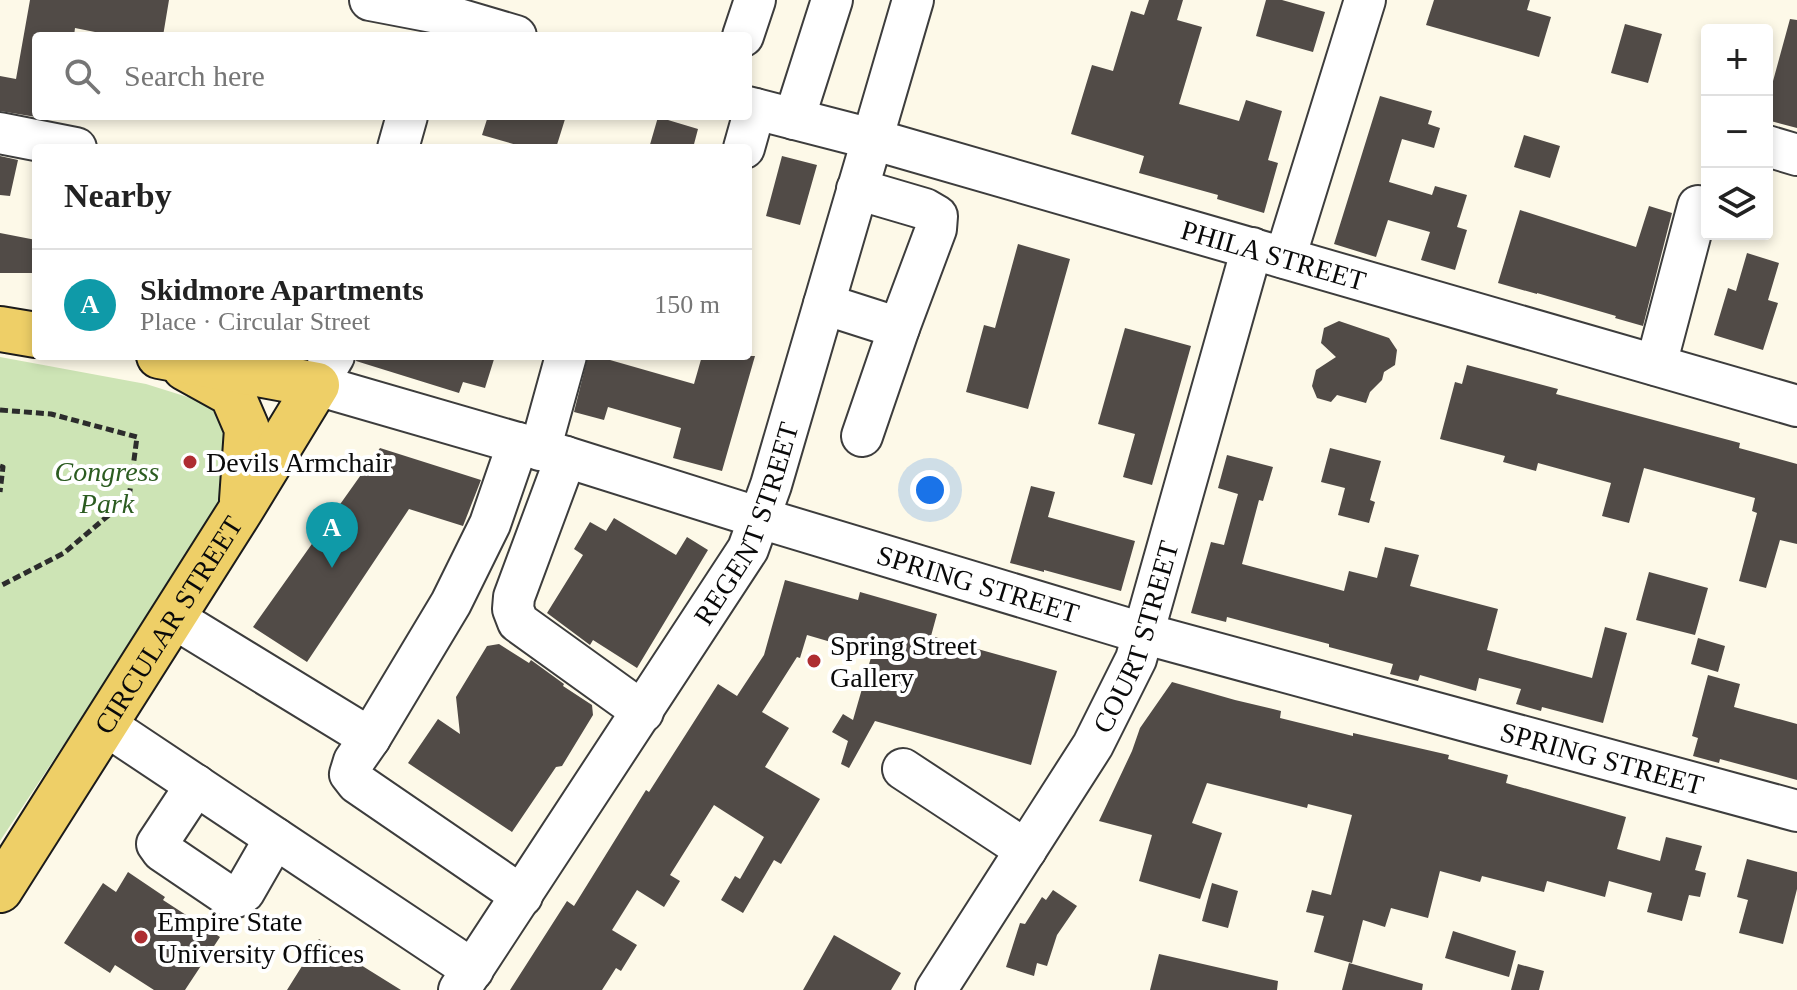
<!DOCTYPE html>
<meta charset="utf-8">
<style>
body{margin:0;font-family:"Times New Roman",serif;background:#f6f6f6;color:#222}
.controls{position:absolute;right:24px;top:24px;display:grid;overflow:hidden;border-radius:8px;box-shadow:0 4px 12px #0003}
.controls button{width:72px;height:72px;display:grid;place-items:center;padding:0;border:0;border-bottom:2px solid #e0e0e0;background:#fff;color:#222;font:40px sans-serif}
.you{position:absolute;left:930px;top:490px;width:28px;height:28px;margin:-20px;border:6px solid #fff;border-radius:50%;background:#1a73e8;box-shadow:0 0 0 12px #1a73e833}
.badge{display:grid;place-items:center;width:52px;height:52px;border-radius:50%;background:#2563eb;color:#fff;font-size:26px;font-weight:700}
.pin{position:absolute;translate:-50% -66px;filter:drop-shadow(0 2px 4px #0008)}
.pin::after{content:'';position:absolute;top:42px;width:28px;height:24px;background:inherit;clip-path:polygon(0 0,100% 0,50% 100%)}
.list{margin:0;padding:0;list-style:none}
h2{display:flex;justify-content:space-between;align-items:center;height:104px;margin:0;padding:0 32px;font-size:34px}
h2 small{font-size:26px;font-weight:400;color:#767676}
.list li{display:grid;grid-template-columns:52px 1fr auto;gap:24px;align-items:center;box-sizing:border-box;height:112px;padding:0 32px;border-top:2px solid #e0e0e0}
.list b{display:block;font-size:30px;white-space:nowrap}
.list p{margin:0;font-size:26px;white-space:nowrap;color:#767676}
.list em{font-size:26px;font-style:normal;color:#767676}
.icon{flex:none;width:44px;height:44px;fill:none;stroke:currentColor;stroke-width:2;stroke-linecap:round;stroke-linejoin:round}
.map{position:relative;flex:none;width:1797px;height:990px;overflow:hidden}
.search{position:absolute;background:#fff;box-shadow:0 4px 12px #0003;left:32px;top:32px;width:720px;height:88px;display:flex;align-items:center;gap:20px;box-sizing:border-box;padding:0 28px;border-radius:8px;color:#767676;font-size:30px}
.panel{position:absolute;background:#fff;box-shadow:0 4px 12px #0003;left:32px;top:144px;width:720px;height:216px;border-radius:8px}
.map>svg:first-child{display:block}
</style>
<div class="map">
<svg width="1797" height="990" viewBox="0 0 1797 990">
<rect width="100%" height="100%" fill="#fdf9e8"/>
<path fill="#cde4b5" d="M 0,357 L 146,384 L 213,405 L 237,436 L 232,490 L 0,841 Z"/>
<path fill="#514b47" d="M 30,0 L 169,0 L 163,36 L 115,36 L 75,28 L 74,36 L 36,36 L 36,117 L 0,111 L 0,76 L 16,79 Z
M 1149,0 L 1183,0 L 1177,20 L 1202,27 L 1179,104 L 1239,121 L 1246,100 L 1282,111 L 1268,160 L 1278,163 L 1264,213 L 1217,199 L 1218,195 L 1139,173 L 1144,156 L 1071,134 L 1092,65 L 1113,71 L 1131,11 L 1144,15 Z
M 1266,0 L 1282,0 L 1325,12 L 1313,52 L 1256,36 Z
M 1434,0 L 1530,0 L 1527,10 L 1551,17 L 1539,57 L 1426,25 Z
M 1790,19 L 1797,20 L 1797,128 L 1767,120 L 1767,103 Z
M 1625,24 L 1662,34 L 1648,83 L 1611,73 Z
M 1380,96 L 1432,111 L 1428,124 L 1440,128 L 1434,148 L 1402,139 L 1389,182 L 1432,195 L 1435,186 L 1467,195 L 1457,227 L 1467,230 L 1455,270 L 1421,260 L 1430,232 L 1388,220 L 1376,257 L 1334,244 Z
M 488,116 L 566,116 L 556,148 L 527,148 L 482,135 Z
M 658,117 L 698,129 L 693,148 L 649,148 Z
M 1524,135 L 1560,146 L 1550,178 L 1514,167 Z
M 0,156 L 18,160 L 10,196 L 0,195 Z
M 782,156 L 817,165 L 800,225 L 766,216 Z
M 1649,206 L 1672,213 L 1643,326 L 1615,318 L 1616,316 L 1537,293 L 1537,294 L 1498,283 L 1520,210 L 1636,247 Z
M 0,233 L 36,240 L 36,273 L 0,273 Z
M 1018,244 L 1070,259 L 1028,409 L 966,392 L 984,325 L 995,328 Z
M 1747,253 L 1779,263 L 1768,300 L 1778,303 L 1763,350 L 1714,335 L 1728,288 L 1736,291 Z
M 1339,321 L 1389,338 L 1397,350 L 1395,365 L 1384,372 L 1382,380 L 1370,392 L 1366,403 L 1337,395 L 1331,402 L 1317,398 L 1312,386 L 1316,370 L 1336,357 L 1321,343 L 1324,328 Z
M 1125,328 L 1191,346 L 1152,485 L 1123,477 L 1135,434 L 1098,424 Z
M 357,356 L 495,356 L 485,388 L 463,382 L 459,393 L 356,361 Z
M 588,356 L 611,356 L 610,360 L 694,384 L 702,356 L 755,356 L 722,471 L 673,458 L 681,428 L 608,407 L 604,420 L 574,412 Z
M 1467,365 L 1558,389 L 1556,394 L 1740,443 L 1739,448 L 1797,464 L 1797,544 L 1780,540 L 1766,588 L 1739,581 L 1757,513 L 1752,511 L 1755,498 L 1644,468 L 1629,523 L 1602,516 L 1611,483 L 1538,463 L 1536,471 L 1503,462 L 1505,456 L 1440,439 L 1455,382 L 1462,384 Z
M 380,448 L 481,480 L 463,526 L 409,509 L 307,662 L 253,627 Z
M 1330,448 L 1381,461 L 1370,500 L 1375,502 L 1369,523 L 1338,515 L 1345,488 L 1321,482 Z
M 1227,455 L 1273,467 L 1263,501 L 1259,500 L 1242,564 L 1344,591 L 1349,571 L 1377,578 L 1385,547 L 1419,555 L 1410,586 L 1498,609 L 1487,650 L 1592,678 L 1605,627 L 1627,633 L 1603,723 L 1542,707 L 1541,711 L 1516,704 L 1521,689 L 1479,678 L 1476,691 L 1420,675 L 1418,681 L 1390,674 L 1393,664 L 1329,647 L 1329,644 L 1227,617 L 1226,622 L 1191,613 L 1211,542 L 1224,545 L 1238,494 L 1218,488 Z
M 1031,486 L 1055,492 L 1048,517 L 1135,541 L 1121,591 L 1044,570 L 1044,572 L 1010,563 Z
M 614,518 L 676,555 L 687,537 L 708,550 L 637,668 L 593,640 L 590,645 L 547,613 L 583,555 L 574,549 L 590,522 L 606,531 Z
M 1649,572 L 1708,588 L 1695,635 L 1636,620 Z
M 785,580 L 858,600 L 860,592 L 937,614 L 931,636 L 1057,671 L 1031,765 L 875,721 L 849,768 L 841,764 L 848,741 L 832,732 L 843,714 L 853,720 L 872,654 L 807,635 L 800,658 L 797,657 L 762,712 L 789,728 L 765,767 L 820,799 L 781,864 L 774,860 L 743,913 L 721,900 L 735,876 L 740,879 L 764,837 L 714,805 L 670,875 L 680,881 L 664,907 L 637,890 L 612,930 L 637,945 L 621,971 L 616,968 L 602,990 L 510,990 L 567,901 L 574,906 L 646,790 L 649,792 L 718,684 L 737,696 L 764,655 Z
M 1698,638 L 1725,646 L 1718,672 L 1691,664 Z
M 499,644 L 529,663 L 531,660 L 564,684 L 563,686 L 592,705 L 593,715 L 562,766 L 556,767 L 512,832 L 408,763 L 438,719 L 460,734 L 456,697 L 487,646 Z
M 1708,675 L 1740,684 L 1734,707 L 1797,724 L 1797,780 L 1720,759 L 1719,763 L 1693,756 L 1698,738 L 1692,736 Z
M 1172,682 L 1235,700 L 1281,711 L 1280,718 L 1353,736 L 1353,733 L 1449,755 L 1448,759 L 1508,775 L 1506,783 L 1626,817 L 1617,849 L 1660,861 L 1666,837 L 1702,846 L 1695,870 L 1706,873 L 1700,897 L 1689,895 L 1682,921 L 1647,912 L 1652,893 L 1609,881 L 1605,897 L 1547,881 L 1544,892 L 1482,876 L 1480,882 L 1440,871 L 1428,918 L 1391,908 L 1385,927 L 1363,920 L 1352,963 L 1314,952 L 1324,916 L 1306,912 L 1312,890 L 1331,895 L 1352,815 L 1308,804 L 1307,808 L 1207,783 L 1192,823 L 1222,833 L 1200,899 L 1139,881 L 1152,835 L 1099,821 L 1132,751 L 1140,728 Z
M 1747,859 L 1797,872 L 1797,889 L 1783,944 L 1739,933 L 1748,900 L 1737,897 Z
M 128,872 L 165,897 L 163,900 L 220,937 L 185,990 L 154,990 L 115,965 L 110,973 L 64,943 L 103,883 L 116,892 Z
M 1212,883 L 1238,891 L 1228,928 L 1202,921 Z
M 1053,890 L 1077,906 L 1057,935 L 1047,966 L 1037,963 L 1034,976 L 1006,967 L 1020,923 L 1025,924 L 1042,897 L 1046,900 Z
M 1453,931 L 1516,951 L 1509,977 L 1445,958 Z
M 834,935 L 901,973 L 891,990 L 803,990 Z
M 319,939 L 401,990 L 287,990 Z
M 1159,954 L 1278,981 L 1277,990 L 1150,990 Z
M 1349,963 L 1423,984 L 1422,990 L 1342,990 Z
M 1518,964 L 1544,971 L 1539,990 L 1511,990 Z"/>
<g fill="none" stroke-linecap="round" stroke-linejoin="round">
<defs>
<g id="minor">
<path d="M 370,0 L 438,13 L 516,36"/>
<path d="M 743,36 L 755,0"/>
<path id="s1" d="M 748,107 L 872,139 L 1797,406"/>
<path d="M 794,119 L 832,0"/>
<path d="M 0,133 L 76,148"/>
<path d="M 1767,146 L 1797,155"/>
<path d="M 398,148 L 407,116"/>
<path d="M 744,148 L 755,109"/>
<path d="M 857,189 L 925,209 L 937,216 L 936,229 L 899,328 L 862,436"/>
<path d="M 1285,258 L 1365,0"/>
<path d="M 824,304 L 899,328"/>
<path id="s2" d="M 334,356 L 317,385 L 566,457 L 760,518 L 1142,633 L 1797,811"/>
<path d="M 1656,365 L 1698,206"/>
<path d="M 518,443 L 490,524 L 451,603 L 370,738 L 354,761 L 350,774 L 357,783 L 522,896"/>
<path d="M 540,450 L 566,356"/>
<path d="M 566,457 L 514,597 L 513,609 L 518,622 L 643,712"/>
<path d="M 172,617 L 370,738"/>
<path d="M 104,724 L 473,970"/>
<path d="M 903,769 L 1026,850"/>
<path d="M 196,785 L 157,844 L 162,851 L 230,897 L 236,897 L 244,892 L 275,838"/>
<path id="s3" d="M 459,990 L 748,549 L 771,485 L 913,0"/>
<path id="s4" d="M 936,990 L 1093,745 L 1136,659 L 1252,248"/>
</g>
<g id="major">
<path d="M 0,329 L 36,335"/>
<path d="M 185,368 L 232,394 L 247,429 L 242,500"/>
<path id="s5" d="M 0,890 L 242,508 L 317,385 L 159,356"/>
</g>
</defs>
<use href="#minor" stroke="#3d3d3d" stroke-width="44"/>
<use href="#major" stroke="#1b1b1b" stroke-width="48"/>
<path stroke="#2c2c2c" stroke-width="5" stroke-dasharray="8 4" stroke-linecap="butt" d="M 0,410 L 51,414 L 137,437 L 129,498 L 64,553 L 0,586
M 0,466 L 3,467 L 0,492"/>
<use href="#minor" stroke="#fff" stroke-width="40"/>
<use href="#major" stroke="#eecf67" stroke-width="44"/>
</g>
<g fill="#ae2d31" stroke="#fff" stroke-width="3">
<circle cx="190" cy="462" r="8"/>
<circle cx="814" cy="661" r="8"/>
<circle cx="141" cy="937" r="8"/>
</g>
<g text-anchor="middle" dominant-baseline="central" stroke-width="8" stroke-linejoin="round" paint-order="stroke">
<g font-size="28" fill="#0a0a0a" stroke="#fff">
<text stroke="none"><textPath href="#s1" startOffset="546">PHILA STREET</textPath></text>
<text stroke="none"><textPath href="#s3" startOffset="550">REGENT STREET</textPath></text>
<text stroke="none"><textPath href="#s2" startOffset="724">SPRING STREET</textPath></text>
<text stroke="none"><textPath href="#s5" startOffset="314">CIRCULAR STREET</textPath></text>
<text stroke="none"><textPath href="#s4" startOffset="408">COURT STREET</textPath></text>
<text stroke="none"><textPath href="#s2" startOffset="1372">SPRING STREET</textPath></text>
</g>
<g font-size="28" fill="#0a0a0a" stroke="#fff" text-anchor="start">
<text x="206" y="462">Devils Armchair</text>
<text x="830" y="645">Spring Street<tspan x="830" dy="32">Gallery</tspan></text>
<text x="157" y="921">Empire State<tspan x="157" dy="32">University Offices</tspan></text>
</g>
<g font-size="28" font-style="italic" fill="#2b5b20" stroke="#fff">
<text x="107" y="471">Congress<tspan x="107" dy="32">Park</tspan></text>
</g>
</g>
</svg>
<div class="controls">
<button>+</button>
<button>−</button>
<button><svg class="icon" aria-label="layers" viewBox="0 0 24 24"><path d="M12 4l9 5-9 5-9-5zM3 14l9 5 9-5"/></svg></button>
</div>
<div class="you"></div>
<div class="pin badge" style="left:332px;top:568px;background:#0f9aa8">A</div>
<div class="search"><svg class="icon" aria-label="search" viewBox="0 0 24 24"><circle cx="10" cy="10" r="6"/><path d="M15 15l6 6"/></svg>Search here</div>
<section class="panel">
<h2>Nearby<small></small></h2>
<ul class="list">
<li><span class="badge" style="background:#0f9aa8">A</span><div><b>Skidmore Apartments</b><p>Place · Circular Street</p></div><em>150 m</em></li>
</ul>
</section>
</div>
